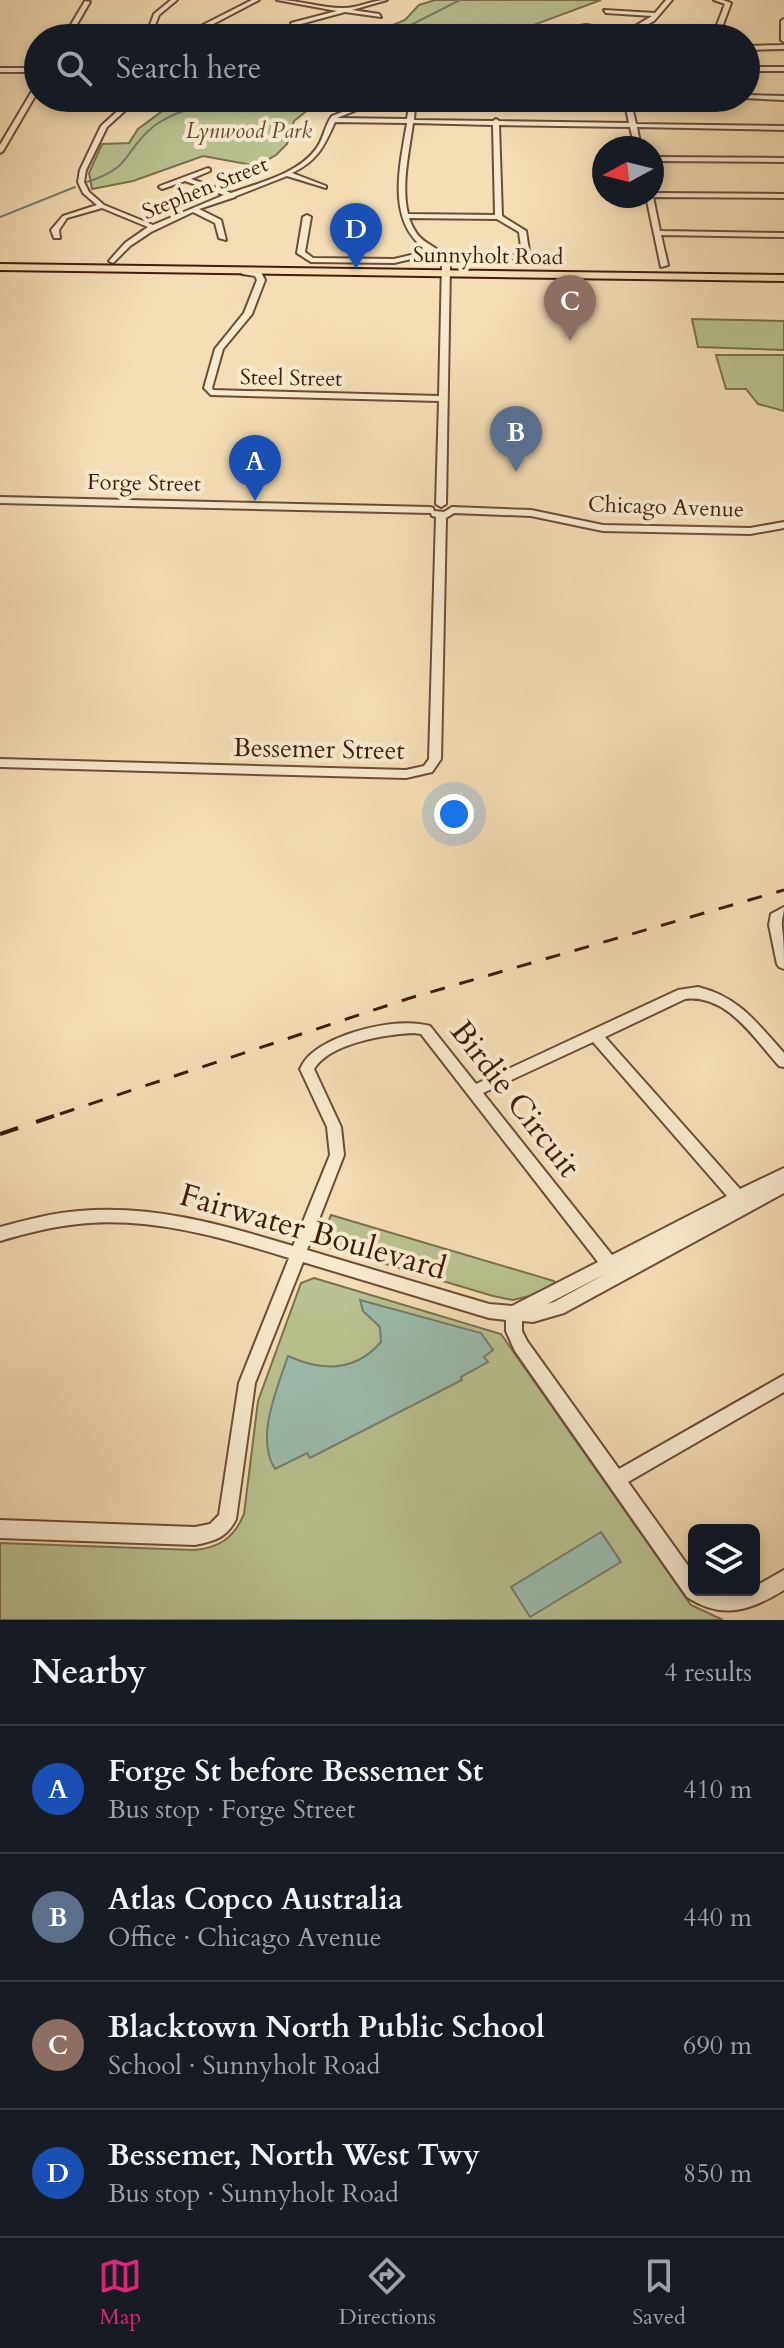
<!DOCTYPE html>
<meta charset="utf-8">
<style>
body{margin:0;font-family:Cardo,serif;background:#242831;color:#f1f3f6}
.controls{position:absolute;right:24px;bottom:24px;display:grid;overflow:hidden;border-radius:12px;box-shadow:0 4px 12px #0003}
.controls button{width:72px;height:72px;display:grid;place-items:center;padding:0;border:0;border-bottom:2px solid #363941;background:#171b24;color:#f1f3f6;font:40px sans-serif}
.compass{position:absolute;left:592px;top:136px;width:72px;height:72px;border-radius:50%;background:#171b24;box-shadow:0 4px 12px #0003;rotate:263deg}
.you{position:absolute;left:454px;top:814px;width:28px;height:28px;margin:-20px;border:6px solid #fff;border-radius:50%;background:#1a73e8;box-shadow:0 0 0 12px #1a73e833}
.badge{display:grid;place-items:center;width:52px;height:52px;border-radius:50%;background:#db2777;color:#fff;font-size:26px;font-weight:700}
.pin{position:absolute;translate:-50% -66px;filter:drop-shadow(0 2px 4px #0008)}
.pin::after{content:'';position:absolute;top:42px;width:28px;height:24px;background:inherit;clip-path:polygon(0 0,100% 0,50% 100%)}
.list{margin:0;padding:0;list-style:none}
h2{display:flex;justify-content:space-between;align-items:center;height:104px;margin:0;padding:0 32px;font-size:34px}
h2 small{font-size:26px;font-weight:400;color:#9ea1a6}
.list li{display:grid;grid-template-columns:52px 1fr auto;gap:24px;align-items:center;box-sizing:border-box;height:128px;padding:0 32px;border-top:2px solid #363941}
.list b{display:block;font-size:30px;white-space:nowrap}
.list p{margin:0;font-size:26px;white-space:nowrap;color:#9ea1a6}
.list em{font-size:26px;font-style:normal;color:#9ea1a6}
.icon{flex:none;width:44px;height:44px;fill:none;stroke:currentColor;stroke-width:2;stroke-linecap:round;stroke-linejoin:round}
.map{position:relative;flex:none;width:784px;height:1620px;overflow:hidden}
.search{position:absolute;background:#171b24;box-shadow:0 4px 12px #0003;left:24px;right:24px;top:24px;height:88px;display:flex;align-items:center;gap:20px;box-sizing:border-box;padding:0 28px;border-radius:44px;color:#9ea1a6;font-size:30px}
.sheet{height:616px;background:#171b24}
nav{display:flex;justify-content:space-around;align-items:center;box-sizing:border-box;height:112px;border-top:2px solid #363941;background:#171b24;font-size:22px;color:#9ea1a6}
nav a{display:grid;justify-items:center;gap:4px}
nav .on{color:#db2777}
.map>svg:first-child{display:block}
</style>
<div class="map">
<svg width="784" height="1620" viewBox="0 0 784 1620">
<rect width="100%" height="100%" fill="#f4deb5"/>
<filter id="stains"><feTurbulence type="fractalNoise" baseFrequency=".0025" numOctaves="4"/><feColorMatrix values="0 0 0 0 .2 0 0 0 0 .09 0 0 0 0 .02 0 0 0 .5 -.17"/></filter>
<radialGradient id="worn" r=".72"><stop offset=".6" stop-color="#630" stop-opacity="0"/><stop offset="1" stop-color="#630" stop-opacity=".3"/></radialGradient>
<path fill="#b9c290" stroke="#7c704e" stroke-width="2" d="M 435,0 L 601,0 L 504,36 L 364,37 L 405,20 L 419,5 Z
M 180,98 L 376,98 L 357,104 L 331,98 L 314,105 L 294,121 L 287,144 L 276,155 L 257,166 L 203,156 L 133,181 L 92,189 L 89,173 L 102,144 L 129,143 L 138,129 Z
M 692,319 L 784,321 L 784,350 L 698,347 Z
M 716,355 L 784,355 L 784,411 L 758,404 L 746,389 L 726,389 Z
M 331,1215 L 554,1281 L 558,1289 L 513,1300 L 493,1296 L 325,1246 L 322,1237 Z
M 314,1278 L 501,1334 L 691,1605 L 723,1620 L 0,1620 L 0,1543 L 194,1550 C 219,1548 234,1538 244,1514 L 258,1401 L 301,1283 Z"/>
<path fill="#9cbcad" stroke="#777c6d" stroke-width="2" d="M 360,1300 L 481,1333 L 493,1350 L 484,1357 L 488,1362 L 461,1377 L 462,1380 L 310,1458 L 307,1453 L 275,1469 C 255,1438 277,1389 288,1356 C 321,1371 355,1372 381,1342 L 380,1327 L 363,1311 Z
M 601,1532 L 621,1562 L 530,1617 L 511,1587 Z"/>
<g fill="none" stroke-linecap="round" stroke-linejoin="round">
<path stroke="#777c6d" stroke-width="2" d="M 385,38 L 460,0
M 87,182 C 134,167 122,152 154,126 C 173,112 197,107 219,98
M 0,217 L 75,187"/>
<defs>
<path id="minor" d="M 171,0 L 177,0 L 159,15 L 152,33 L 197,28 L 252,0 L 259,0 L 200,31 L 146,36 L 154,14 Z
M 277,0 C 299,0 320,8 342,8 C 357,9 371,0 387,0 L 352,10 L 379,14 L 381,17 L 345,12 L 297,25 L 360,38 C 340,38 310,26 294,28 C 280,30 269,38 255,38 L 292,25 L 291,23 L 337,11 Z
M 666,0 L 672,0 L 654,21 L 633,32 L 653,38 L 586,28 L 563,31 L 550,37 L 547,35 L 559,29 L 586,25 L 627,31 L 652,16 L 606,13 L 604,10 L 655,13 Z
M 714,0 L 723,0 L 731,3 L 718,38 L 712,38 L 725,4 Z
M 85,1 L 90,2 L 69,38 L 63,38 Z
M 784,19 L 784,42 L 781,40 L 781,21 Z
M 784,45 L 784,49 L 746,50 L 746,46 Z
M 746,67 L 784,67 L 784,71 L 746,71 Z
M 0,68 L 38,68 L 38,72 L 0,72 Z
M 38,84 L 38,91 L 3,151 L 0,153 L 0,145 L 35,86 Z
M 746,95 L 784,96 L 784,100 L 744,98 L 746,98 Z
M 123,98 L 129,98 L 128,108 L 107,127 L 86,170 L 84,182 L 89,192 L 104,205 L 153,225 L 224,195 L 185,181 L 162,189 L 159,187 L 160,186 L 208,168 L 210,169 L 210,171 L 191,179 L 231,193 C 258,183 298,174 316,149 C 324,139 325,124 332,116 L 378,98 L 387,98 L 337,118 L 407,119 L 409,106 L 401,98 L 407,98 L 415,106 L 414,120 L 493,121 L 496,119 L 499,121 L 629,123 L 624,98 L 630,98 L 636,124 L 784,126 L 784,130 L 637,127 L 641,148 L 635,148 L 630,127 L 499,125 L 502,216 L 526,231 L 530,257 L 526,259 L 447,260 L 450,264 L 446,504 L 441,507 L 436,504 L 439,401 L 211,395 L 204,388 L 215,349 L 244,313 L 257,280 L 255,276 L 242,274 L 242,270 L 261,272 L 265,280 L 252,314 L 223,349 L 212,388 L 213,390 L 439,396 L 442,264 L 433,254 L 394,263 L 311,262 L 297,253 L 303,217 L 307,215 L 311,217 L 305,252 L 313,258 L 394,259 L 428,251 C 385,223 400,166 407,123 L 335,122 C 324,147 317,161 292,173 L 326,186 L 326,188 L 287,176 L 236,196 L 235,197 L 199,209 L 221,220 L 226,240 L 219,238 L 215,223 L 193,212 L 151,232 L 130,246 L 113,263 L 109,261 L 125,243 L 148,227 L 102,208 L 67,218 L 59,230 L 60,238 L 54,238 L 51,230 L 63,216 L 97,205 L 83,193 L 78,182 L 80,170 L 101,126 L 122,107 ZM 413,123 L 493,125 L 495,215 L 408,214 C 401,185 409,153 413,123 ZM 409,218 L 497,219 L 519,232 L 522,255 L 444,256 C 430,240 419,246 409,218 Z
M 652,157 L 784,158 L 784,162 L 652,161 Z
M 652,193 L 784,194 L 784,198 L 653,197 L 660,231 L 784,233 L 784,237 L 661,235 L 668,265 L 661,267 L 646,196 L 652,196 Z
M 0,497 L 430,507 L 433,508 L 434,511 L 444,512 L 452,507 L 531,510 L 603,525 L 750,528 L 784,522 L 784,528 L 750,534 L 603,531 L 531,516 L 454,513 L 446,518 L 441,759 L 432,772 L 406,778 L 0,767 L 0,759 L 406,770 L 424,766 L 429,759 L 436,517 L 432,516 L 431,513 L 0,503 Z
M 784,907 C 784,915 781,919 782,927 C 784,941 784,955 784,969 L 779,967 L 777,964 L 769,925 L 771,914 Z
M 698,987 C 739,997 757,1023 784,1053 L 784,1067 L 779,1066 C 754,1038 727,994 685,999 L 605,1037 L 740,1189 L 784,1168 L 784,1193 L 564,1313 L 533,1322 L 522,1321 L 522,1331 L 527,1341 L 619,1469 L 784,1375 L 784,1392 L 628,1482 L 694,1574 L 694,1590 L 708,1590 L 716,1594 L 726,1595 L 754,1590 L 754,1587 L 784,1570 L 784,1590 C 750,1611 722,1620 687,1597 L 515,1351 L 506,1331 L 506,1320 L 489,1318 L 303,1262 L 255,1383 L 236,1519 C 227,1538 214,1541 195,1545 L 0,1538 L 0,1520 L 195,1527 L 210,1524 L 219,1515 L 239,1383 L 289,1258 C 221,1237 149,1216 78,1224 C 51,1227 26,1233 0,1241 L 0,1227 C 26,1220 52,1213 79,1211 C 152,1204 224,1225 293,1246 L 330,1155 L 327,1127 L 300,1069 C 303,1063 306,1058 311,1054 C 337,1032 397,1017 430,1026 L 476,1084 L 678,990 ZM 414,1033 L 421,1034 L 598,1262 L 512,1306 L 489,1304 L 307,1250 L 344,1155 L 341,1127 L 314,1069 C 330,1043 386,1034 414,1033 ZM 593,1042 L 727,1196 L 612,1255 L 483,1093 ZM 607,1273 L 554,1302 L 547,1304 Z"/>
<path id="major" d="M 0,264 L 784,275 L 784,281 L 0,270 Z"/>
</defs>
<use href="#minor" stroke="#6c4d36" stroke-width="4"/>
<use href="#major" stroke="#3f1d0c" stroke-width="4"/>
<use href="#minor" fill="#f8eacf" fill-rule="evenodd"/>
<use href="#major" fill="#f4deb5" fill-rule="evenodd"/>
<path stroke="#3f1d0c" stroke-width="3" stroke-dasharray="15 15" stroke-linecap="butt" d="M 60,1114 L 410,998 L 784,890"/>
<path stroke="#3f1d0c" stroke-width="4" stroke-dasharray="19 19" stroke-linecap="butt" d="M 0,1134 L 66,1112"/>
</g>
<g text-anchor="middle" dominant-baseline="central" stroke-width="8" stroke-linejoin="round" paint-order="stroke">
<g font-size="22" font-style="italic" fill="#644f34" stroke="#f8eacf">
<text x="249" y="131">Lynwood Park</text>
</g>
<g font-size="22" fill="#3f1d0c" stroke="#f8eacf">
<text transform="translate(205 188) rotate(-22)">Stephen Street</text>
<text transform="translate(488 256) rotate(1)">Sunnyholt Road</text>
<text transform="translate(291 378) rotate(1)">Steel Street</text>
<text transform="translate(144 483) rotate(1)">Forge Street</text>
<text transform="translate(666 507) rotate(2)">Chicago Avenue</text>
</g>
<g font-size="26" fill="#3f1d0c" stroke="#f8eacf">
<text transform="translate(319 749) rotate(1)">Bessemer Street</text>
</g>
<g font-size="32" fill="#3f1d0c" stroke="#f8eacf">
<text transform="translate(515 1099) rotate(52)">Birdie Circuit</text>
<text transform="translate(313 1232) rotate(16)">Fairwater Boulevard</text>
</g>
</g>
<rect width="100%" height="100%" filter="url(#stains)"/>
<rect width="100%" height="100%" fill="url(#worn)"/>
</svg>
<div class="controls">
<button><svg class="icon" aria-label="layers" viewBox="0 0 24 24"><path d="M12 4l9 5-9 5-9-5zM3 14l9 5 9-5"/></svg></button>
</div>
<svg class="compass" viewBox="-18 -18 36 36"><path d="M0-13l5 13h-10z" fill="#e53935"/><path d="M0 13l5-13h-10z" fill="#9ea1a6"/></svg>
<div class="you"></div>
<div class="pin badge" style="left:255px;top:501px;background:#1a4fb4">A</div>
<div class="pin badge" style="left:516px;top:472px;background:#5c6f8a">B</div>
<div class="pin badge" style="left:570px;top:341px;background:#8d6e63">C</div>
<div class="pin badge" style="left:356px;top:269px;background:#1a4fb4">D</div>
<div class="search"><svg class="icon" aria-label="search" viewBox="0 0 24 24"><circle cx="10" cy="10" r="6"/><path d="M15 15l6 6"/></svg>Search here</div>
</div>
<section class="sheet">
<h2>Nearby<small>4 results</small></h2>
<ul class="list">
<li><span class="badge" style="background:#1a4fb4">A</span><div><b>Forge St before Bessemer St</b><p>Bus stop · Forge Street</p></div><em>410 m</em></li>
<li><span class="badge" style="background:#5c6f8a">B</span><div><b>Atlas Copco Australia</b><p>Office · Chicago Avenue</p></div><em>440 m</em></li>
<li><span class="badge" style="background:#8d6e63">C</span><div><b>Blacktown North Public School</b><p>School · Sunnyholt Road</p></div><em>690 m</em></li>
<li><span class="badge" style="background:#1a4fb4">D</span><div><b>Bessemer, North West Twy</b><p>Bus stop · Sunnyholt Road</p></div><em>850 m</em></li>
</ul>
</section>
<nav>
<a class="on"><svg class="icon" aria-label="map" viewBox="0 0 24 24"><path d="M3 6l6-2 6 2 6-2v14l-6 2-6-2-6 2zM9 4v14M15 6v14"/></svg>Map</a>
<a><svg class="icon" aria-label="directions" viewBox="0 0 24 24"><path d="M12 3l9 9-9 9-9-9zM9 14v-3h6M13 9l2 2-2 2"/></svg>Directions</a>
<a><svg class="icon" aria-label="saved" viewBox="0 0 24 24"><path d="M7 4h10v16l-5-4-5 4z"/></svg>Saved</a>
</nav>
